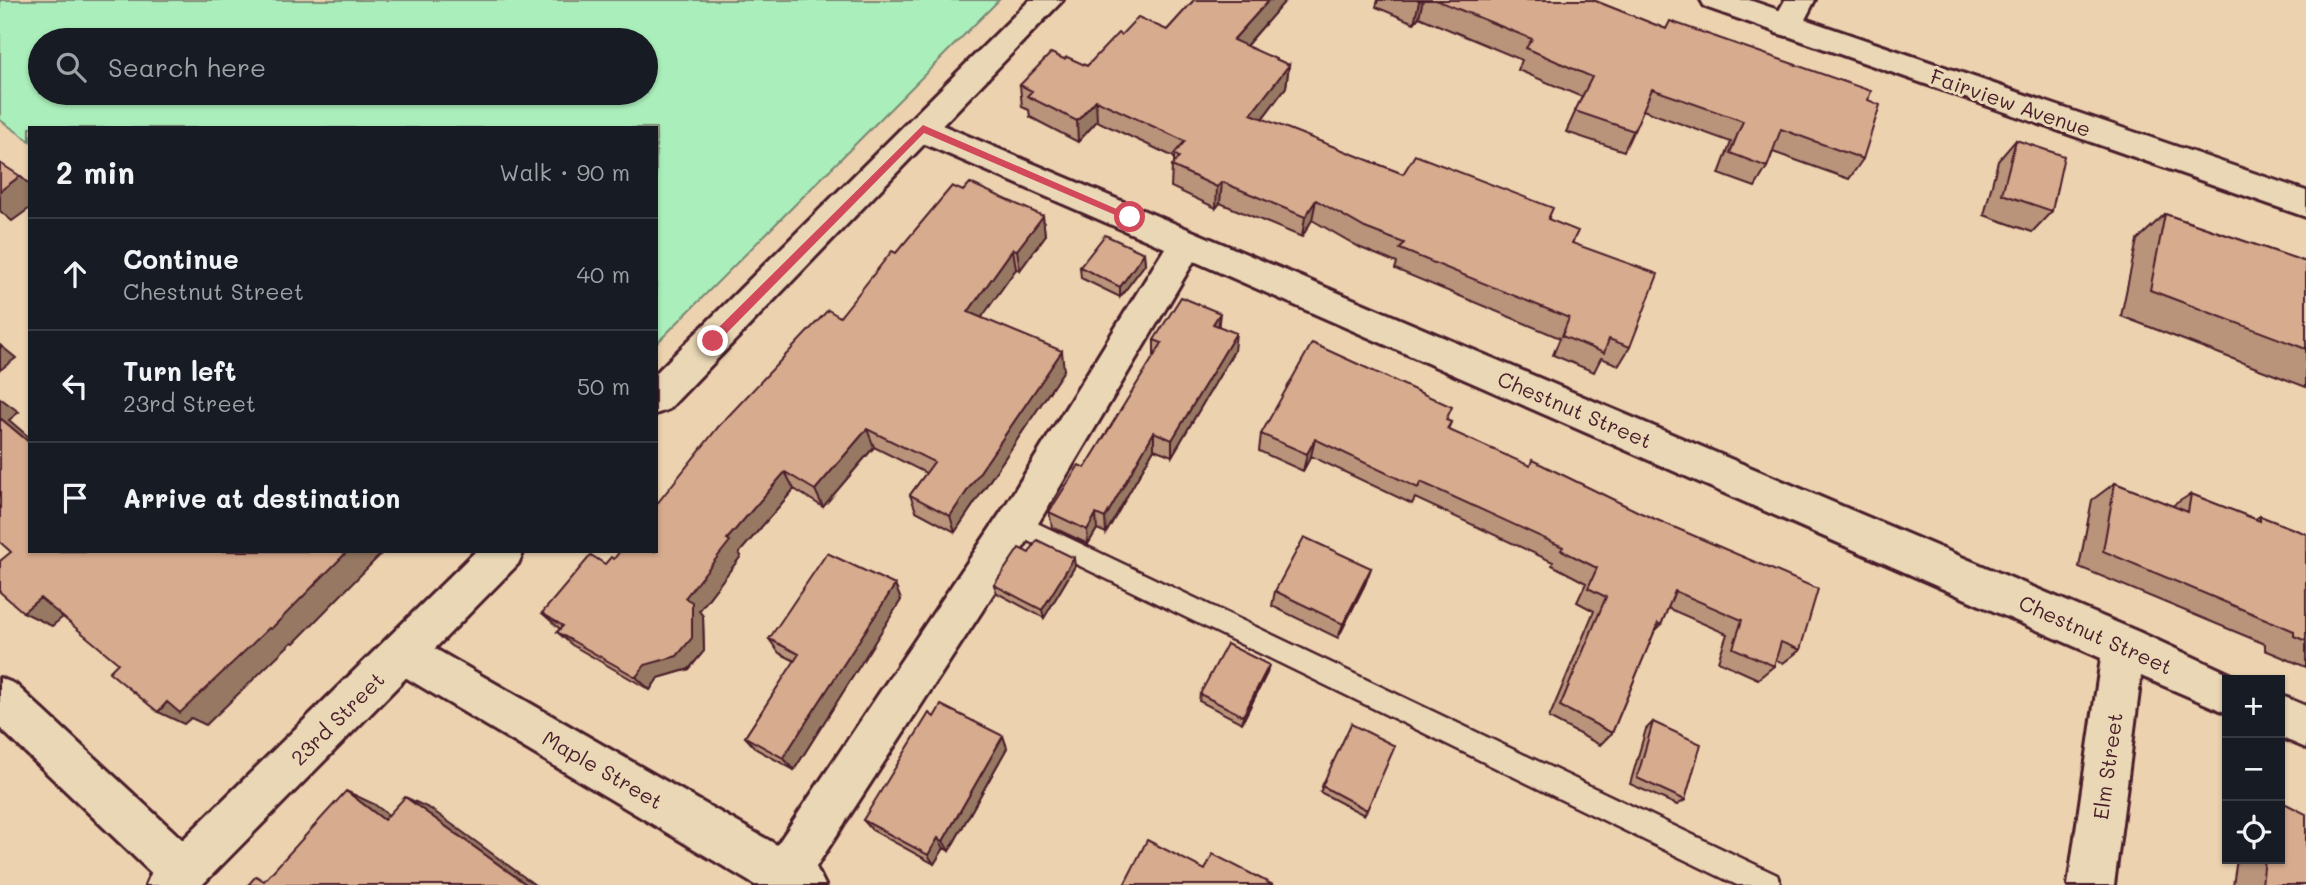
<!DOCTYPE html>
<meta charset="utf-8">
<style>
body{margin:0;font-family:Mali,sans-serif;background:#20242c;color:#f1f3f6}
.controls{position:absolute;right:21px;bottom:21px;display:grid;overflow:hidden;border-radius:0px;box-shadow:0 2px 5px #0004}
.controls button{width:63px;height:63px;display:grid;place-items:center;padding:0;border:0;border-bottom:2px solid #363941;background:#171b24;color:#f1f3f6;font:35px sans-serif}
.stop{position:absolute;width:21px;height:21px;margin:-16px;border:5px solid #d1495b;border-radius:50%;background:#fff}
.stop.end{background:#d1495b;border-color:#fff;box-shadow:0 2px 7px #0008}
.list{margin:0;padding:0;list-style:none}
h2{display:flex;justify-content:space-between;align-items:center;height:91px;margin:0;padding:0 28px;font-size:30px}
h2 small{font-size:23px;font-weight:400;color:#9ea1a6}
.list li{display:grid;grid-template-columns:46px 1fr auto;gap:21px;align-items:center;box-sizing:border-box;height:112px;padding:0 28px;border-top:2px solid #363941}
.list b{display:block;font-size:26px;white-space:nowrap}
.list p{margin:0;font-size:23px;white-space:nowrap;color:#9ea1a6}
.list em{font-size:23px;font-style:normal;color:#9ea1a6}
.icon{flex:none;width:38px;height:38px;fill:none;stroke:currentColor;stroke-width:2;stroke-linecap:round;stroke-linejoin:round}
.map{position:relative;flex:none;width:2306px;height:885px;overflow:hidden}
.search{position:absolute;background:#171b24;box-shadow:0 2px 5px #0004;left:28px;top:28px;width:630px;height:77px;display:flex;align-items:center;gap:18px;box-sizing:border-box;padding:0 24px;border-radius:38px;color:#9ea1a6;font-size:26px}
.panel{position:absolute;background:#171b24;box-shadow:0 2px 5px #0004;left:28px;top:126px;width:630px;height:427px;border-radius:0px}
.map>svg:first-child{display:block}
</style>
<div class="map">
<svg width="2306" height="885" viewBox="0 0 2306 885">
<rect width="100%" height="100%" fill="#ecd2af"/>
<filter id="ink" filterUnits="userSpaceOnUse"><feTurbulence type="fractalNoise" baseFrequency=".0143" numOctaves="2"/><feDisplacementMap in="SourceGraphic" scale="14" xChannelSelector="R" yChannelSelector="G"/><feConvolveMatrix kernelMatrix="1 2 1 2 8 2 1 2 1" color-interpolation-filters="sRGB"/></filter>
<g filter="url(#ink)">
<path fill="#aaefbb" stroke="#7a8773" stroke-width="2" fill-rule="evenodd" d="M 0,0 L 999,0 L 656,344 L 656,128 L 30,128 L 30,141 L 0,120 ZM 40,40 L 646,40 L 646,93 L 40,93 Z"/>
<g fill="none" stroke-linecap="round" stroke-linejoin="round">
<defs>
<path id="lane" d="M 1016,513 L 1777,875 L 1781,885 L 1737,885 L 1008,531 L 1004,524 L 1008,517 Z"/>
<path id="street" d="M 1785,0 L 1815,0 L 1798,33 L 1787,36 L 1776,33 L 1771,25 Z
M 923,117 L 2139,632 L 2243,680 L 2227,680 L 2227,713 L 2141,676 L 2114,885 L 2068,885 L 2101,658 L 1194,261 L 1030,537 L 816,867 L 825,885 L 755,885 L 388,667 L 382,653 L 388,639 L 403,633 L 418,639 L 777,845 L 1002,511 L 1165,248 L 911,138 L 907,129 L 911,120 Z
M 0,678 L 15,684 L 199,855 L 206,871 L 200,885 L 164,885 L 0,728 Z
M 2280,695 L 2306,706 L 2306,748 L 2280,737 Z"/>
<path id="secondary" d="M 1030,0 L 1063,0 L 669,409 L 656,414 L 656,373 Z
M 1701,0 L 1749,0 L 2306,191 L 2306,217 L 1705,7 Z
M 476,551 L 524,551 L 518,564 L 202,885 L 146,885 L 153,869 Z"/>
</defs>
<use href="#lane" stroke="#4a1f2b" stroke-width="5"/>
<use href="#street" stroke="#4a1f2b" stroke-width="6"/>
<use href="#secondary" stroke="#4a1f2b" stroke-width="6"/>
<use href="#lane" fill="#e9d7b5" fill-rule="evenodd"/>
<use href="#street" fill="#e9d7b5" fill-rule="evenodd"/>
<use href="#secondary" fill="#e9d7b5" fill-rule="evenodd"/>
</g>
<path fill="#b9937a" stroke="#4a1f2b" stroke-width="2" d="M 1194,0 L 1286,0 L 1246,46 L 1289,65 L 1286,87 L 1262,119 L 1403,174 L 1549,219 L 1573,243 L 1630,347 L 1619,365 L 1601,358 L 1594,372 L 1553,355 L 1560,338 L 1395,269 L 1397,263 L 1361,248 L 1312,220 L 1302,237 L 1220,203 L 1216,208 L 1171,187 L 1172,166 L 1174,163 L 1174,157 L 1097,121 L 1078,142 L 1030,117 L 1029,110 L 1022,107 L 1020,85 L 1064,59 L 1087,66 L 1121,35 L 1167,30 Z
M 1378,0 L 1593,0 L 1666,29 L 1868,100 L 1863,159 L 1849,179 L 1773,152 L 1767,167 L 1755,187 L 1719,174 L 1731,142 L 1643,110 L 1624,151 L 1566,132 L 1582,97 L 1518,70 L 1522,60 L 1419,17 L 1414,23 L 1376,7 Z
M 2016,140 L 2052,211 L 2032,232 L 1984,215 L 1998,161 Z
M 963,191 L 1043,216 L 1045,236 L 1020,270 L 1016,269 L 981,317 L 1064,370 L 955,532 L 916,511 L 910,495 L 926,473 L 874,447 L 823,507 L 794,489 L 739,553 L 741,556 L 699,611 L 703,616 L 704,651 L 689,669 L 658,678 L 650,690 L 572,645 L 557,632 L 560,629 L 542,613 L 605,564 L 614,559 L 840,317 L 896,253 Z
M 2165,214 L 2306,262 L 2306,387 L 2121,316 L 2137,240 Z
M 1144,253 L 1145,264 L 1120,297 L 1081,278 L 1080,267 Z
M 1219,326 L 1234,351 L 1172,456 L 1154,449 L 1106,533 L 1097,529 L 1088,544 L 1052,527 L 1049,512 L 1085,468 L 1154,357 L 1154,340 Z
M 1447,421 L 1451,422 L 1448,430 L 1800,650 L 1783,663 L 1776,660 L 1774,666 L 1758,679 L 1718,661 L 1727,634 L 1668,608 L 1661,625 L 1654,632 L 1612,733 L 1600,745 L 1549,718 L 1594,611 L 1577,602 L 1586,583 L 1552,565 L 1553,562 L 1415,498 L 1412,504 L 1311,456 L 1303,471 L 1259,451 L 1261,434 Z
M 2115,483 L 2172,506 L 2191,494 L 2255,519 L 2260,516 L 2306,534 L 2306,667 L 2265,650 L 2265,644 L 2079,567 L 2092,500 Z
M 1029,553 L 1075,566 L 1044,618 L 997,593 L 994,585 Z
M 1371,568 L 1365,584 L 1338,638 L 1272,606 L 1275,591 Z
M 895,585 L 901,600 L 794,770 L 756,749 L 745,737 L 795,661 L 779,653 L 769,639 Z
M 1267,673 L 1242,723 L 1199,701 L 1200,694 Z
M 934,717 L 1003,736 L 1007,748 L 949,851 L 944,848 L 934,864 L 872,830 L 863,820 Z
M 1653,722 L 1685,800 L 1677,805 L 1630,784 L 1646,729 Z
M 1351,724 L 1367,810 L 1364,815 L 1320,792 Z
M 2237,859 L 2280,859 L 2306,885 L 2233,885 Z"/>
<path fill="#967863" stroke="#4a1f2b" stroke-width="2" d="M 1269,0 L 1286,0 L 1231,63 L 1233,40 Z
M 1421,0 L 1423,0 L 1419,17 L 1414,23 L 1419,2 Z
M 1289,65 L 1286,87 L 1249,136 L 1251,114 Z
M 1096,100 L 1097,121 L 1078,142 L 1077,121 Z
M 20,176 L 30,185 L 30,208 L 12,221 L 0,211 L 0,191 Z
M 1222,182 L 1220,203 L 1216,208 L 1217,187 Z
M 1316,200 L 1312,220 L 1302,237 L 1305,217 Z
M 1043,216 L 1045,236 L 1020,270 L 1017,250 Z
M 1013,249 L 1016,269 L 972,331 L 968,312 Z
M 1144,253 L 1145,264 L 1120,297 L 1120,287 Z
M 1220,313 L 1218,331 L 1213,324 Z
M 1236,333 L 1234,351 L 1172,456 L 1172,440 Z
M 0,345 L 16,358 L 0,370 Z
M 1062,351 L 1064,370 L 955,532 L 950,516 Z
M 0,398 L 19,412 L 9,420 L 30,438 L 30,443 L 0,418 Z
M 867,429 L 874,447 L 823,507 L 815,490 Z
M 1154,432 L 1154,449 L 1106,533 L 1105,518 Z
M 1315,439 L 1311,456 L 1303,471 L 1307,454 Z
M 785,472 L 794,489 L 739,553 L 741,556 L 699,611 L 703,616 L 704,651 L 689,669 L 658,678 L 650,690 L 636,677 L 685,598 L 727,539 Z
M 1096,514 L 1097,529 L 1088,544 L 1087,530 Z
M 348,551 L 384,551 L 294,643 L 292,642 L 206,725 L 191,718 L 184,724 L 158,712 L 167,702 Z
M 1074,558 L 1075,566 L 1044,618 L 1042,610 Z
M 1371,568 L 1365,584 L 1338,638 L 1343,624 Z
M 895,585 L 901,600 L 794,770 L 783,758 Z
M 40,598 L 68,613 L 52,626 L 23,612 Z
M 1269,665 L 1267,673 L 1242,723 L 1243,716 Z
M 1003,736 L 1007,748 L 949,851 L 943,841 Z
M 346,791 L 374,804 L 411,832 L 384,820 Z
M 405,797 L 431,809 L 535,885 L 527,885 Z
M 938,838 L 944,848 L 934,864 L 928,855 Z"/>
<path fill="#d7ab8e" stroke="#4a1f2b" stroke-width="2" d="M 1194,0 L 1269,0 L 1233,40 L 1289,65 L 1251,114 L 1403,174 L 1415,155 L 1553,208 L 1548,219 L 1578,231 L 1572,243 L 1658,274 L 1630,347 L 1609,339 L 1604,353 L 1562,336 L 1569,318 L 1400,249 L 1404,243 L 1365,228 L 1316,200 L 1305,217 L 1222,182 L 1217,187 L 1172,166 L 1179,157 L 1174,154 L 1185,141 L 1096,100 L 1077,121 L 1027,96 L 1032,91 L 1020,85 L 1051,53 L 1064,59 L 1067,57 L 1087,66 L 1118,33 L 1121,35 L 1138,17 L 1167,30 Z
M 1436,0 L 1593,0 L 1666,29 L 1670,21 L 1871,91 L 1868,100 L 1880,105 L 1863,159 L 1781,129 L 1767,167 L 1730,153 L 1743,121 L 1652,89 L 1634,131 L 1575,111 L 1592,77 L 1526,48 L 1532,39 Z
M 2016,140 L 2064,156 L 2052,211 L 2002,194 Z
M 0,163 L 20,176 L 0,191 Z
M 970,183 L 1043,216 L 1017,250 L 1013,249 L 968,312 L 1062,351 L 950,516 L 910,495 L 934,462 L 867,429 L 815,490 L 785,472 L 727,539 L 730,541 L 685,598 L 692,602 L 692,638 L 677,656 L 645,665 L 636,677 L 557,632 L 563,626 L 542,613 L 591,555 L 605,564 L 611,557 L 614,559 L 620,551 L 656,551 L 656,505 L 719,426 L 828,310 L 840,317 L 892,251 L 896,253 L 952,186 L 963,191 Z
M 2165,214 L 2306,262 L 2306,349 L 2150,290 Z
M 1105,235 L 1144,253 L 1120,287 L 1080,267 Z
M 1181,297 L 1220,313 L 1213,324 L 1236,333 L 1172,440 L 1154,432 L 1105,518 L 1096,514 L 1087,530 L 1049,512 L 1079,465 L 1085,468 L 1162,343 L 1154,340 Z
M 1312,343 L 1452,407 L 1446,420 L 1451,422 L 1447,429 L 1530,466 L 1532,460 L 1641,513 L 1818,589 L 1800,650 L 1781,642 L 1774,666 L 1733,648 L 1742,620 L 1675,591 L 1661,625 L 1658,623 L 1612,733 L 1560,706 L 1606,597 L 1588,588 L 1597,568 L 1561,550 L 1563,547 L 1421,482 L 1418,488 L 1315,439 L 1307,454 L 1261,434 Z
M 0,418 L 30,443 L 30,551 L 348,551 L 271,629 L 269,628 L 180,713 L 167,702 L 158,712 L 109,672 L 118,663 L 40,598 L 23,612 L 0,592 L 0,561 L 11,552 L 0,542 Z
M 2115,483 L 2188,512 L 2191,494 L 2260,521 L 2260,516 L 2306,534 L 2306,641 L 2294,636 L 2294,631 L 2103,551 Z
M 1304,537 L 1371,568 L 1343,624 L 1275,591 Z
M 1037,540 L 1074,558 L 1042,610 L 994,585 L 1019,548 L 1029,553 Z
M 827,553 L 895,585 L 783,758 L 745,737 L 799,654 L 769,639 Z
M 1227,644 L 1269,665 L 1243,716 L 1200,694 Z
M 941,705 L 1003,736 L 943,841 L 938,838 L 928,855 L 863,820 L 929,713 L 934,717 Z
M 1653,722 L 1701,744 L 1685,800 L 1637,778 Z
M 1351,724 L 1395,746 L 1367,810 L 1322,786 Z
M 346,791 L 384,820 L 405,797 L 527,885 L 248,885 L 256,876 L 264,881 Z
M 2280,801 L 2306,814 L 2306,885 L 2262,885 L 2265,859 L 2280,859 Z
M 1147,840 L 1205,870 L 1213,854 L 1273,885 L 1124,885 Z"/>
</g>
<path fill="#d1495b" d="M 923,125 L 1135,217 L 1134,220 L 1127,220 L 924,133 L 716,344 L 709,344 L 709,337 Z"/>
<g text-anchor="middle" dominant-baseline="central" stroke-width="6" stroke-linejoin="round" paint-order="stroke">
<g font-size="21" fill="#4a1f2b" stroke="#e9d7b5">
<text transform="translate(2011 102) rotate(19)">Fairview Avenue</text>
<text transform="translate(1575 409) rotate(23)">Chestnut Street</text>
<text transform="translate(2096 634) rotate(24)">Chestnut Street</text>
<text transform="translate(337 718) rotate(-45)">23rd Street</text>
<text transform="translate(2107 766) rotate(-82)">Elm Street</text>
<text transform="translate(603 769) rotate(30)">Maple Street</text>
</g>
</g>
</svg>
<div class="controls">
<button>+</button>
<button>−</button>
<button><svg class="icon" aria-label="locate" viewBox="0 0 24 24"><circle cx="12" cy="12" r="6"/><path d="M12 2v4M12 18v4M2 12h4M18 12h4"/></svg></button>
</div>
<div class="stop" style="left:1130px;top:217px"></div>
<div class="stop end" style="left:713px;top:341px"></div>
<div class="search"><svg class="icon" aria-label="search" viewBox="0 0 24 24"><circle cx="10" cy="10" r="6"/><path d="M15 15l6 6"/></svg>Search here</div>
<section class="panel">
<h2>2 min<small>Walk · 90 m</small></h2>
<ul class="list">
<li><svg class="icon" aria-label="ahead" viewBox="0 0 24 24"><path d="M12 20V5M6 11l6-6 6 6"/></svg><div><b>Continue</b><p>Chestnut Street</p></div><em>40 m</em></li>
<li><svg class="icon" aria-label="left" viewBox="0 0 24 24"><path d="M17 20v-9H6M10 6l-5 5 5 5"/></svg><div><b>Turn left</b><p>23rd Street</p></div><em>50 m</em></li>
<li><svg class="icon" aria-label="arrive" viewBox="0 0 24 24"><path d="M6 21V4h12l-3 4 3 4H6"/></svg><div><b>Arrive at destination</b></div></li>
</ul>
</section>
</div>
